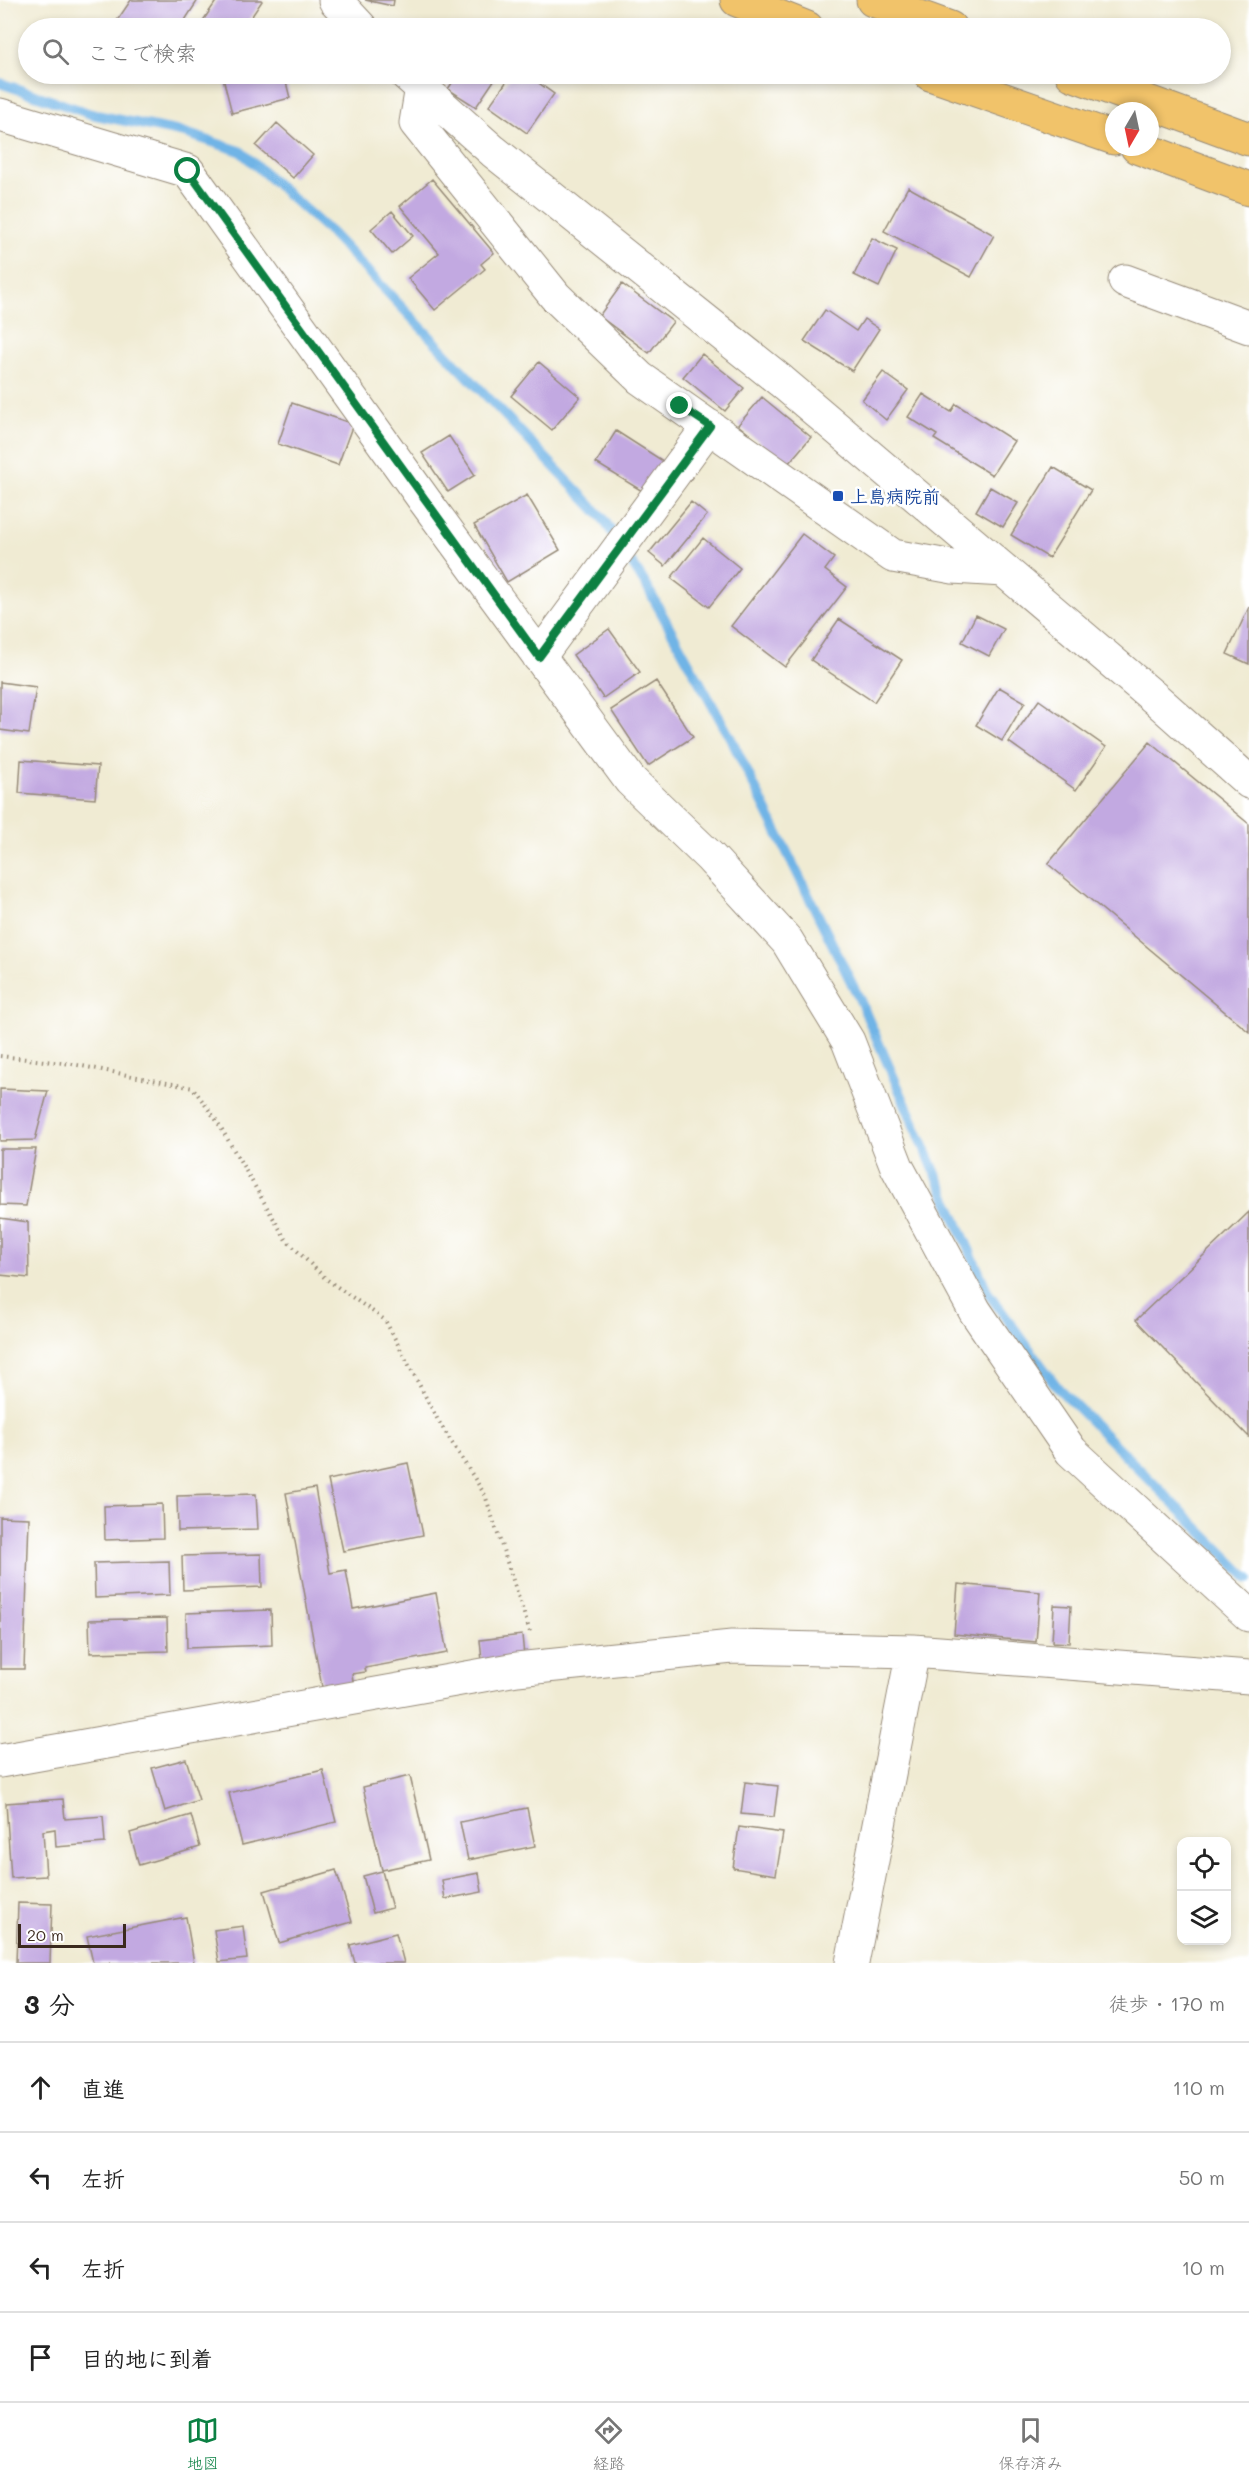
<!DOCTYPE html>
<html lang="ja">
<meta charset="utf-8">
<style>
body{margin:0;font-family:Mali,"Klee One",sans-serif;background:#f6f6f6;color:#222}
.controls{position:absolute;right:18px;bottom:18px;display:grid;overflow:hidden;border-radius:12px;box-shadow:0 3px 9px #0003}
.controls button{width:54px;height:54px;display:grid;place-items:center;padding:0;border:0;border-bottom:2px solid #e0e0e0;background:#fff;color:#222;font:30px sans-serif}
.compass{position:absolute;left:1105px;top:102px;width:54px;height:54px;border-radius:50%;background:#fff;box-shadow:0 3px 9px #0003;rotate:189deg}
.scale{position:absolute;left:18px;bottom:15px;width:108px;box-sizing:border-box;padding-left:6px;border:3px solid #3b2a1e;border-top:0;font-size:16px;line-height:21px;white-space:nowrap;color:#3b2a1e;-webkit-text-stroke:4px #fff;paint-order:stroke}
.stop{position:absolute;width:18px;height:18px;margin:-14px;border:4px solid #0b8043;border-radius:50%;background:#fff}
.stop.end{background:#0b8043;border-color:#fff;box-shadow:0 2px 6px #0008}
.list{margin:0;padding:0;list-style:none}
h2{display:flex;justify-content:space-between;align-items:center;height:78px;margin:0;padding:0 24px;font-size:26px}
h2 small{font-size:20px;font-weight:400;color:#767676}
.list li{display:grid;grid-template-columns:39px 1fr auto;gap:18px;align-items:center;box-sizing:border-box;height:90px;padding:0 24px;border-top:2px solid #e0e0e0}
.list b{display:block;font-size:22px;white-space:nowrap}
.list em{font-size:20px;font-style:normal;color:#767676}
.icon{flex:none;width:33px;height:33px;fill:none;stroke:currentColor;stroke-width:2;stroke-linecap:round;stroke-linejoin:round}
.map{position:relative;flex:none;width:1249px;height:1963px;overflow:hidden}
.search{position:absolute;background:#fff;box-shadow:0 3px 9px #0003;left:18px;right:18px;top:18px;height:66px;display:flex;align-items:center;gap:15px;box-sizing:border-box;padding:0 21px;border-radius:33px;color:#767676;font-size:22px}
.sheet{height:438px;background:#fff}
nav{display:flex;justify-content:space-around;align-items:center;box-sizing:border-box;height:84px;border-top:2px solid #e0e0e0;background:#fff;font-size:16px;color:#767676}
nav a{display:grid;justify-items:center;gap:3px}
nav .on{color:#0b8043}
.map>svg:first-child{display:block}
</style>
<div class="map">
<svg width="1249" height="1963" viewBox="0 0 1249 1963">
<rect width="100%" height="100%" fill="#fff"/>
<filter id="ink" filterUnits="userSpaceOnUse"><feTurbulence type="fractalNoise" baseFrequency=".0167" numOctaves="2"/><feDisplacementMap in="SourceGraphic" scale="12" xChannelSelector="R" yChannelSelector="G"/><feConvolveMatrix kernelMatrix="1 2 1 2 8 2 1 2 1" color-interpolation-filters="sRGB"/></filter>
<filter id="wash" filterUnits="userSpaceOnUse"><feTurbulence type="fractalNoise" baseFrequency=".008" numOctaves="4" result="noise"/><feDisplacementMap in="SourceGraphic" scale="24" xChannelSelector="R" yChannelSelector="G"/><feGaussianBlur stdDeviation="1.35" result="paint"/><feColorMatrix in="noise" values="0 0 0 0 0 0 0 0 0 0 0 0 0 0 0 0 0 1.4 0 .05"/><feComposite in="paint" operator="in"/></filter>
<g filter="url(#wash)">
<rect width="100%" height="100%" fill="#f0ebd3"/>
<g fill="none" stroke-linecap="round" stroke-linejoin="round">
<path stroke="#70b4e6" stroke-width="10" d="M 0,83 L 91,114 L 185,133 L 240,151 L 331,233 L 602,517 L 646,585 L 731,739 L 859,998 L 988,1293 L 1058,1388 L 1249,1579"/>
</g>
<g id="blocks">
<path fill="#c2a9e1" d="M 131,0 L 198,0 L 180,28 L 112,28 Z
M 217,0 L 261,0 L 262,1 L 244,28 L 198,28 Z
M 365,0 L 394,0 L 393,6 Z
M 222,74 L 284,74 L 290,98 L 232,113 Z
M 458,74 L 494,74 L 497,76 L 476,107 L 448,89 Z
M 512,74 L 526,74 L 554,94 L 527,133 L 489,106 Z
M 277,123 L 313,155 L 293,178 L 256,146 Z
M 432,179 L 494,253 L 481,264 L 485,269 L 435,310 L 408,278 L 439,253 L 400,206 Z
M 908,187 L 994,235 L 971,277 L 884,231 Z
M 392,211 L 413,236 L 392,254 L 371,229 Z
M 872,238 L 897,250 L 879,287 L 854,275 Z
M 622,284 L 673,322 L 649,353 L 599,316 Z
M 825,310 L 856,331 L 864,319 L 879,329 L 852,371 L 804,341 Z
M 702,354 L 744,388 L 725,411 L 683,377 Z
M 539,362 L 580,397 L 552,430 L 511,396 Z
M 883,372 L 908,390 L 886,420 L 862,400 Z
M 923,394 L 951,412 L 956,404 L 1014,441 L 992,475 L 934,439 L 937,435 L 908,417 Z
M 762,397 L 811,437 L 787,465 L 738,425 Z
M 292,403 L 353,424 L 338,465 L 278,444 Z
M 616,431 L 666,463 L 647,494 L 596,463 Z
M 449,436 L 475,475 L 448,492 L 422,453 Z
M 1053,467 L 1091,490 L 1049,558 L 1011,535 Z
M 990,487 L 1018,503 L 1003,527 L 976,511 Z
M 527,495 L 560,550 L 507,582 L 474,525 Z
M 691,502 L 707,515 L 665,566 L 649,553 Z
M 802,534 L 834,558 L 825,570 L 847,587 L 785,667 L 731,626 Z
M 703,538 L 740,568 L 709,607 L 671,578 Z
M 1249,607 L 1249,664 L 1227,654 Z
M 976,615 L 1004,629 L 989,656 L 962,642 Z
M 839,619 L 902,660 L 874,702 L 811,660 Z
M 609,629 L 640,672 L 603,698 L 573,655 Z
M 656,681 L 693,737 L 648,766 L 611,710 Z
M 0,682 L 36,687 L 29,734 L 0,730 Z
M 999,687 L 1025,702 L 1002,741 L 976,725 Z
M 1039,700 L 1106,747 L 1076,790 L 1009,742 Z
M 1150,742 L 1249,824 L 1249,1032 L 1048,864 Z
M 21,760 L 98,766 L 95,799 L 19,793 Z
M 0,1089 L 48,1091 L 35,1140 L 0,1141 Z
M 0,1149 L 36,1149 L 26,1206 L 0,1205 Z
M 1249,1212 L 1249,1437 L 1136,1320 Z
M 0,1218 L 28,1222 L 29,1278 L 0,1275 Z
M 408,1463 L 423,1535 L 343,1551 L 328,1480 Z
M 315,1488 L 330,1573 L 346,1570 L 353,1609 L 436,1593 L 447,1653 L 365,1668 L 366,1672 L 352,1674 L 353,1682 L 322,1687 L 286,1493 Z
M 256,1494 L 258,1529 L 178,1531 L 177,1496 Z
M 162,1504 L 163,1538 L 105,1540 L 104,1506 Z
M 0,1517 L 29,1518 L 24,1669 L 0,1669 Z
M 261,1554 L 262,1587 L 183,1590 L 182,1556 Z
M 169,1561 L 170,1595 L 95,1598 L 94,1563 Z
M 958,1584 L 1040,1592 L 1036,1642 L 954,1634 Z
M 1054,1605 L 1071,1606 L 1069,1643 L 1052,1642 Z
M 271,1610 L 272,1645 L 187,1648 L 186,1613 Z
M 167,1618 L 168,1651 L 90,1653 L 89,1620 Z
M 522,1635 L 524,1656 L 482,1661 L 480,1640 Z
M 186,1759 L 199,1800 L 165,1811 L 152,1768 Z
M 323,1770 L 336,1822 L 242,1845 L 229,1793 Z
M 410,1776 L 429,1860 L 382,1870 L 363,1787 Z
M 745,1782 L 778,1786 L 774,1817 L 741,1814 Z
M 63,1799 L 65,1819 L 103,1816 L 105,1843 L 56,1847 L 55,1829 L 43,1831 L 46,1876 L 11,1878 L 6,1803 Z
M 527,1808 L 535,1846 L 468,1860 L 460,1822 Z
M 191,1815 L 200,1847 L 139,1865 L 130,1833 Z
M 739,1827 L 783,1833 L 776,1875 L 733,1868 Z
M 336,1870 L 352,1922 L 279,1943 L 264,1891 Z
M 382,1871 L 392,1908 L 373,1913 L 363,1876 Z
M 479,1873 L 482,1892 L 445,1899 L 442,1880 Z
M 18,1903 L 52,1904 L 50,1963 L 16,1963 Z
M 186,1917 L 194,1963 L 93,1963 L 87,1936 Z
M 243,1926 L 247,1959 L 219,1962 L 214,1930 Z
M 396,1933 L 404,1963 L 355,1963 L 350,1945 Z"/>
</g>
</g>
<g filter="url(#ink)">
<use href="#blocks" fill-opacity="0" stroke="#968a78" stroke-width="1.5"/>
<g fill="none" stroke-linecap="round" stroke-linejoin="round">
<defs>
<path id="minor" d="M 335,0 L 361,28
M 406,74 L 493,151 L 781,381 L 1157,700 L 1249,782
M 422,87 L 416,123 L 555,296 L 640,378 L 893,556 L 953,567 L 1004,570
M 0,115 L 188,171 L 425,501 L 630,780 L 710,857 L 787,941 L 848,1041 L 897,1167 L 975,1311 L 1071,1451 L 1249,1615
M 1125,281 L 1249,327
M 539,657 L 709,426
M 0,1761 L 517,1669 L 732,1647 L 913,1651 L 1249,1677
M 852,1963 L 913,1651"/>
<path id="highway" d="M 737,0 L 807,28
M 873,0 L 950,28
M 930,74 L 1114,138
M 1072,74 L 1249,139
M 1137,147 L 1249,189"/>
</defs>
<use href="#minor" stroke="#968a78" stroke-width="35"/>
<use href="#highway" stroke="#968a78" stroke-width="35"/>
<path stroke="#968a78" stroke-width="4" stroke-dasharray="1.5 4.5" stroke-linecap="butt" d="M 0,1056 L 72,1064 L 193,1088 L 217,1121 L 286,1240 L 326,1279 L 385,1320 L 439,1422 L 485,1495 L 530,1632"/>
<use href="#minor" stroke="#fff" stroke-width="33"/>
<use href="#highway" stroke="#f1c36a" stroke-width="33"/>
</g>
</g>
<g fill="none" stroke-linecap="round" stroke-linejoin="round" filter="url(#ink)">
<path stroke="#0b8043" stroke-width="8" d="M 188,171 L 539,657 L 710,426 L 680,406"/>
</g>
<rect fill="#1a4fb4" stroke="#fff" stroke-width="2" x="832" y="490" width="12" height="12" rx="3"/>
<g text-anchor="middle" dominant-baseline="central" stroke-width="5" stroke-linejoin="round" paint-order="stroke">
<g font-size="18" font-weight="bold" fill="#164399" stroke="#fff" text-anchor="start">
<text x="850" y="496">上島病院前</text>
</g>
</g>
</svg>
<div class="controls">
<button><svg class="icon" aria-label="locate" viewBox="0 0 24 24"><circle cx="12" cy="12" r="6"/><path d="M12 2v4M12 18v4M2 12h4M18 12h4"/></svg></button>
<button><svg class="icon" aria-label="layers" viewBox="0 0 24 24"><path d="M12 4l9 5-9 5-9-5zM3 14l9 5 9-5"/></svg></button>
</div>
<svg class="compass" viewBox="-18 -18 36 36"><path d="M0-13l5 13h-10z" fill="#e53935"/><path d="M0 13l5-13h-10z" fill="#767676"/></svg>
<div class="scale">20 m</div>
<div class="stop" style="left:188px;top:171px"></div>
<div class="stop end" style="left:680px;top:406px"></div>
<div class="search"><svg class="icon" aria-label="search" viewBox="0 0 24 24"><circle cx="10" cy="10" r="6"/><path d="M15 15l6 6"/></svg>ここで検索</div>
</div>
<section class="sheet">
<h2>3 分<small>徒歩 · 170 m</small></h2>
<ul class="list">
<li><svg class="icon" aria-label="ahead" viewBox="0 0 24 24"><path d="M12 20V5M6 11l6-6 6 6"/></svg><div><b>直進</b></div><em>110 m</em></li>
<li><svg class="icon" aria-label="left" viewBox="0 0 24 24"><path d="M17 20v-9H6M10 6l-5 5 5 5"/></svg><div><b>左折</b></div><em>50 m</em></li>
<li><svg class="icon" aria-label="left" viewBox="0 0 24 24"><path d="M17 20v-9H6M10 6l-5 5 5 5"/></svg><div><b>左折</b></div><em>10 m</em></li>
<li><svg class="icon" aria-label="arrive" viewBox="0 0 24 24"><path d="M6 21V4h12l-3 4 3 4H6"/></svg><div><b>目的地に到着</b></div></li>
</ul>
</section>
<nav>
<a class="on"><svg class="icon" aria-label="map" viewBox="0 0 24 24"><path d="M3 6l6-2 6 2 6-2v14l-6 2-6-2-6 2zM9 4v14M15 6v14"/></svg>地図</a>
<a><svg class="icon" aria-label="directions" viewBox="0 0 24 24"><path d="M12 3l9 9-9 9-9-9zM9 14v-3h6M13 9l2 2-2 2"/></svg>経路</a>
<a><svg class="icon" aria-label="saved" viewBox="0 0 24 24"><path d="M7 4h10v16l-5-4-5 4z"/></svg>保存済み</a>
</nav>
